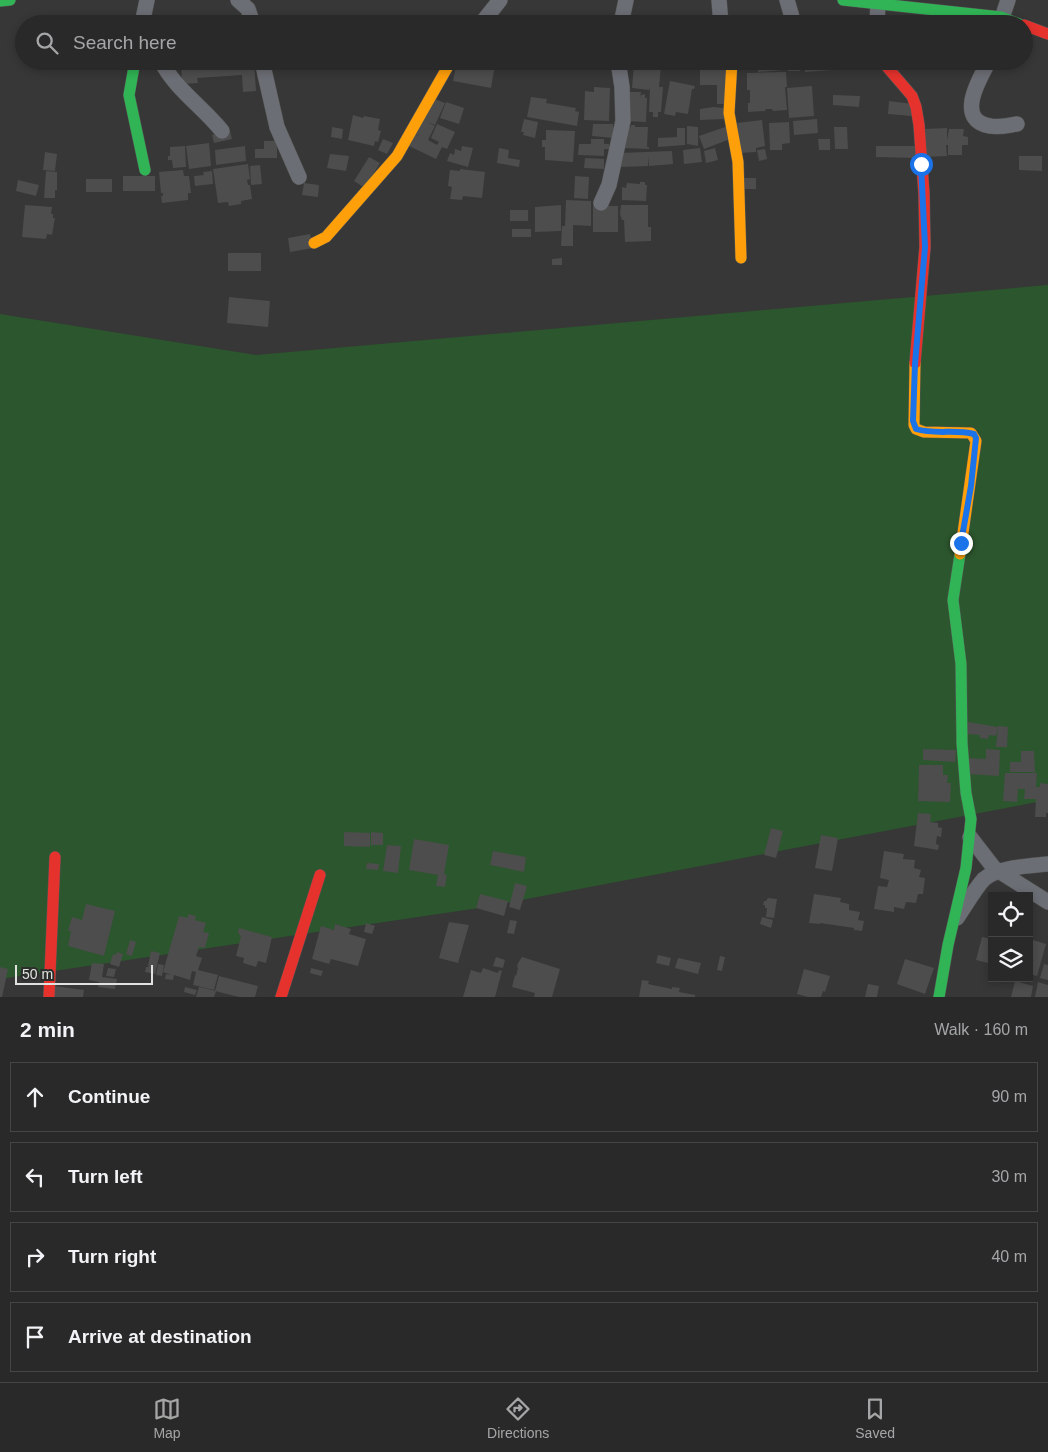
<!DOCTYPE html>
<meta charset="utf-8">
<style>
body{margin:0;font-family:Arial,sans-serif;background:#343534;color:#f1f3f6}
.controls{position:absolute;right:15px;bottom:15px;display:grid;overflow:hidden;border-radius:0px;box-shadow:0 2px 8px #0003}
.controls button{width:45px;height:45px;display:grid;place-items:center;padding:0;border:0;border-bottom:1px solid #444545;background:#282928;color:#f1f3f6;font:25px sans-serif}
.scale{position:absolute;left:15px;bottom:12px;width:138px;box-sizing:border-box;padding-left:5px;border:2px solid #e0e2e0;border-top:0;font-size:14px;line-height:18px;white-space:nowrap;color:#e0e2e0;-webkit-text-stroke:4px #2b2e2b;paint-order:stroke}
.stop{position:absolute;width:15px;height:15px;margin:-11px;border:4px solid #1a73e8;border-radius:50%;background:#fff}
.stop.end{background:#1a73e8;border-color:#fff;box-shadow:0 1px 5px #0008}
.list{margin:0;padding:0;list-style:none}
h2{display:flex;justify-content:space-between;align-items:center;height:65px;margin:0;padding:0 20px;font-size:21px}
h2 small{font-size:16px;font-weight:400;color:#a5a6a8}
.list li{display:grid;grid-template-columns:32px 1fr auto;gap:15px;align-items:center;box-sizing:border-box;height:70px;margin:0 10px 10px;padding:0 10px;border:1px solid #444545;border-radius:0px}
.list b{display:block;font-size:19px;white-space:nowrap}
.list em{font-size:16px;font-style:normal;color:#a5a6a8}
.icon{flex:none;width:28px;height:28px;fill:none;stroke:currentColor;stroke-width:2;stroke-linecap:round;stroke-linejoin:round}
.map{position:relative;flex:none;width:1048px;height:997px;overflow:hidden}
.search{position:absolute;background:#282928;box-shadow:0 2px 8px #0003;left:15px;right:15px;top:15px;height:55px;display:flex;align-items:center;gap:12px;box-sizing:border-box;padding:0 18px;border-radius:28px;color:#a5a6a8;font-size:19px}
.sheet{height:385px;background:#282928}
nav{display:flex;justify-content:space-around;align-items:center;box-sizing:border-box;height:70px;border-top:1px solid #444545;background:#282928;font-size:14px;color:#a5a6a8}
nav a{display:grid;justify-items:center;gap:2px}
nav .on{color:#a4a6a4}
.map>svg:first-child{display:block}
</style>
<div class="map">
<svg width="1048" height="997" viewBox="0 0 1048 997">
<rect width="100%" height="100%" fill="#363736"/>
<path fill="#2c562d" d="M 1048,285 L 1048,800 L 479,908 L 0,979 L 0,314 L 256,355 Z"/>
<path fill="#4c4d4c" d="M 181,61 L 254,61 L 256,91 L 243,92 L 242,75 L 197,78 L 198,83 L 182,84 Z
M 457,61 L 476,61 L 495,65 L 491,88 L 453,81 Z
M 758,61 L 783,61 L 784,70 L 758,72 Z
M 788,61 L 800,61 L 800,71 L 788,71 Z
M 804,61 L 834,61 L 834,70 L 805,72 Z
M 634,64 L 661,66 L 659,87 L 663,87 L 661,112 L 658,112 L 658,117 L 653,117 L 653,112 L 649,112 L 650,88 L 649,90 L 632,88 Z
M 700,65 L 728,65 L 728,104 L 717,104 L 717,85 L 700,85 Z
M 786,72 L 787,87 L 785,87 L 787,110 L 773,111 L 772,109 L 766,109 L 765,111 L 748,112 L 748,103 L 750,103 L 750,90 L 747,90 L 747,73 Z
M 670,81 L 695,86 L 694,89 L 692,89 L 688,114 L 676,112 L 675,116 L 664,114 Z
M 812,86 L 814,116 L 789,118 L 787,88 Z
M 594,87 L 610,88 L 609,121 L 584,120 L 585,91 L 594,92 Z
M 627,92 L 641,92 L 640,98 L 641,95 L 645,94 L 645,98 L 647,98 L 646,122 L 626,121 Z
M 833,95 L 860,96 L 859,107 L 833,105 Z
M 531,97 L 547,99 L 546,103 L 576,108 L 575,111 L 579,112 L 577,126 L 527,117 Z
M 435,99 L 445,103 L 435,125 L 427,122 L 435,126 L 428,140 L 437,145 L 439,142 L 431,138 L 437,124 L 455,132 L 447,149 L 442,147 L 436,159 L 407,145 L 413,133 L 421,137 L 416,134 Z
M 889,101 L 913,104 L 911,116 L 888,114 Z
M 446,102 L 464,108 L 459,124 L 440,118 Z
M 713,107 L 725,108 L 725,119 L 700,120 L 700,109 Z
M 353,115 L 363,118 L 364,116 L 380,119 L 378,130 L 381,131 L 378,142 L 375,141 L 374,146 L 348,140 Z
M 524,119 L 538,122 L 535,138 L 523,135 L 524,132 L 521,132 Z
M 817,119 L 818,133 L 794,135 L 793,121 Z
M 762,120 L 765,146 L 756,148 L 756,152 L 740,153 L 737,123 Z
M 789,122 L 790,143 L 782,144 L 782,150 L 770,150 L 769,123 Z
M 593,124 L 613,124 L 613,138 L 603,137 L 604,129 L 603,137 L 592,136 Z
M 631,125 L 635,125 L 635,127 L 648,127 L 647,147 L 649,147 L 649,149 L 624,148 L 625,127 L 631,127 Z
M 687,126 L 698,127 L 698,146 L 687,144 Z
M 728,126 L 733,138 L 704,149 L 699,136 Z
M 332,127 L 343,129 L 342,139 L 331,137 Z
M 834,127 L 847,127 L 848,149 L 835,149 Z
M 677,128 L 685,128 L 685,145 L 658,147 L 658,138 L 677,137 Z
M 947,128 L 947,140 L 949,129 L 964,129 L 963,136 L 968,137 L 968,145 L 962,145 L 962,155 L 948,155 L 948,145 L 946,145 L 947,156 L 926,157 L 925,129 Z
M 546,130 L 575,131 L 573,162 L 545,160 L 545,147 L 542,147 L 542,140 L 546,140 Z
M 230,131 L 232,139 L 214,143 L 212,135 Z
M 383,139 L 393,143 L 387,154 L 378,150 Z
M 591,139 L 604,139 L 604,144 L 609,144 L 609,149 L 604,149 L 604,156 L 578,155 L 579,144 L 591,144 Z
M 818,139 L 830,139 L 830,150 L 819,150 Z
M 264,141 L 277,141 L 277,158 L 255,158 L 255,149 L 264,149 Z
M 209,143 L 211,166 L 189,169 L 186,146 Z
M 185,146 L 186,167 L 173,168 L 172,160 L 168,160 L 168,156 L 170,156 L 170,147 Z
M 245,146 L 246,161 L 216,165 L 215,150 Z
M 462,146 L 473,148 L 468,167 L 447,161 L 450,153 L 454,155 L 455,149 L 461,151 Z
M 876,146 L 915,146 L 915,158 L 876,157 Z
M 499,148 L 509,150 L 508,158 L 520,160 L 519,167 L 497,163 Z
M 700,148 L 702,162 L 684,164 L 683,150 Z
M 715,148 L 718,160 L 706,163 L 704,151 Z
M 765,149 L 767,159 L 759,161 L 757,150 Z
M 672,151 L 673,164 L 649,166 L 648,156 L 648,166 L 620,167 L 619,153 Z
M 45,152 L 57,154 L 55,171 L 43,170 Z
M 330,154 L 349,156 L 346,171 L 327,168 Z
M 1019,156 L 1042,156 L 1042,171 L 1019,170 Z
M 369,157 L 380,163 L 365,188 L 354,181 Z
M 585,158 L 604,159 L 604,169 L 584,168 Z
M 248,164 L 250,179 L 247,180 L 248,185 L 250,185 L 252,199 L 241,201 L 241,204 L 229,206 L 228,202 L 218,203 L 213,169 Z
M 260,165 L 262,184 L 251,185 L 250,166 Z
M 460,169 L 485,172 L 482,198 L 463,196 L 462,200 L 450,199 L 452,187 L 448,186 L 450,170 L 460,171 Z
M 183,170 L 184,176 L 189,176 L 191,193 L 188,193 L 188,200 L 162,203 L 161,196 L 163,196 L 163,193 L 161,193 L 159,172 Z
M 46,171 L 57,172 L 57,190 L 55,190 L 55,198 L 44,198 Z
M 212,171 L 213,184 L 195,186 L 194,176 L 204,175 L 203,172 Z
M 123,176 L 155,176 L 155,191 L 123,191 Z
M 575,176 L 589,177 L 588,199 L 574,198 Z
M 743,178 L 756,178 L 756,189 L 743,189 Z
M 86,179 L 112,179 L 112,192 L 86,192 Z
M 18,180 L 39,185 L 36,196 L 16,191 Z
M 640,182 L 645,182 L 645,185 L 647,185 L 646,201 L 622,200 L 622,187 L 626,188 L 627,183 L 640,184 Z
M 304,183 L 319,185 L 318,197 L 302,195 Z
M 566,200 L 591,201 L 591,226 L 573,225 L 573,246 L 561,246 L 562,226 L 565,226 Z
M 25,205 L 52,207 L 51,214 L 53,214 L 53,218 L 55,218 L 54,223 L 52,235 L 47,234 L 46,239 L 22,237 Z
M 561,205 L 561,231 L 535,232 L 535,207 Z
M 621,205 L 648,205 L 648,227 L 651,227 L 651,241 L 625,242 L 624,220 L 622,220 L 620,214 Z
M 593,206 L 618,206 L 618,232 L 593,232 Z
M 510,210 L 528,210 L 528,221 L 510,221 Z
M 512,229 L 531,229 L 531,237 L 512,237 Z
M 310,234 L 313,248 L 290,252 L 288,238 Z
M 228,253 L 261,253 L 261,271 L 228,271 Z
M 562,258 L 562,265 L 552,265 L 552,259 Z
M 229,297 L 270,301 L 268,327 L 227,323 Z
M 968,722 L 998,727 L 996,736 L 989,735 L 988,739 L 980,738 L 980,735 L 967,734 Z
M 998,726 L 1008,727 L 1007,747 L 996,747 Z
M 923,749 L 956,750 L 955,762 L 923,760 Z
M 986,749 L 1000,750 L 999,776 L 966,774 L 967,758 L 986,759 Z
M 1021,751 L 1034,751 L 1035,772 L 1010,772 L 1010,762 L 1021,762 Z
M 919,765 L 943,765 L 943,775 L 948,775 L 947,783 L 951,783 L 950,802 L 918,801 Z
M 1005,773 L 1037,773 L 1036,787 L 1040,787 L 1040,783 L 1048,784 L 1048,813 L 1046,813 L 1046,817 L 1035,817 L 1036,799 L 1024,799 L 1025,789 L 1018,789 L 1017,802 L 1003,801 Z
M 918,813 L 931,814 L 930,822 L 938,823 L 938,827 L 942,828 L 941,837 L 937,836 L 936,844 L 939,845 L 938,850 L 914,846 Z
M 771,828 L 783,831 L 776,858 L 764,855 Z
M 344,832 L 370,833 L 370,847 L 344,846 Z
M 371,832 L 383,833 L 383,845 L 371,845 Z
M 821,835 L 838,838 L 832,871 L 815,868 Z
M 414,839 L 449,845 L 444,874 L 447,875 L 445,887 L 436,886 L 438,875 L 409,870 Z
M 387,845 L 401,846 L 398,873 L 383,871 Z
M 493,851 L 526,857 L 524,872 L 490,865 Z
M 884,851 L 904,854 L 903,859 L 915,860 L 914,868 L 921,870 L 919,877 L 925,878 L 923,894 L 918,894 L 916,903 L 906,902 L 904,909 L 894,907 L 894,912 L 874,909 L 878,886 L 887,887 L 889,880 L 880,878 Z
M 367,863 L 379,864 L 378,870 L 366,869 Z
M 515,883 L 527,886 L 520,910 L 509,907 Z
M 480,894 L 508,901 L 504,916 L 476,908 Z
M 814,894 L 841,898 L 840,902 L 849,904 L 849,910 L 860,912 L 858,920 L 864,921 L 862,931 L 854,930 L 854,928 L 820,923 L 820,924 L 809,923 Z
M 768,898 L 777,899 L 774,918 L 766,917 L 767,908 L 765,908 L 765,905 L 763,905 L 764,901 L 766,901 Z
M 86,904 L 115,911 L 104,956 L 68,946 L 71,931 L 68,931 L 72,917 L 82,920 Z
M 188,914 L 196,916 L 195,920 L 206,923 L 203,932 L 209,933 L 205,948 L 199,947 L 196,956 L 202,958 L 198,970 L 218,975 L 214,990 L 193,985 L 196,972 L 192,971 L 190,980 L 174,975 L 173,980 L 165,979 L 166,974 L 172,975 L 163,972 L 179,916 L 188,918 Z
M 762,917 L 773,920 L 771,928 L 760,924 Z
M 510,920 L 517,921 L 514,934 L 507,933 Z
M 449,922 L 469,925 L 458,963 L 439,958 Z
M 366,923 L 375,926 L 372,934 L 364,932 Z
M 335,924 L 351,929 L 349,934 L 366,939 L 358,966 L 331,959 L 329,964 L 312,959 L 321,926 L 334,930 Z
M 239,928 L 272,937 L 266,963 L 258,961 L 256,967 L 243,963 L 244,958 L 236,956 L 241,936 L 238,933 Z
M 982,937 L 992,939 L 992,964 L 976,960 Z
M 1030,939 L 1046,944 L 1037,976 L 1029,974 Z
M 130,940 L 136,942 L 132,956 L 126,954 Z
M 151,951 L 160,953 L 155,974 L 145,972 L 146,967 L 149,967 L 148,966 Z
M 117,952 L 123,954 L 119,967 L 110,964 L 113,954 L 116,955 Z
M 658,955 L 671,958 L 669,966 L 656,963 Z
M 720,956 L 725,957 L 722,971 L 717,970 Z
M 496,957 L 505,960 L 503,968 L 493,966 Z
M 522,957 L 560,969 L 552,997 L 534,997 L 535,993 L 512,987 L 515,975 L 516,976 L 518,968 L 517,967 L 518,963 Z
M 678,958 L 701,963 L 698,974 L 675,968 Z
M 905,959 L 934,968 L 925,994 L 897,984 Z
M 92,963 L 104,964 L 102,977 L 117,979 L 115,989 L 98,987 L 99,982 L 89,980 Z
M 158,964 L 164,965 L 162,976 L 156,975 Z
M 1044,964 L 1048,965 L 1048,980 L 1040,978 Z
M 0,967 L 8,969 L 2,997 L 0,997 Z
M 108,968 L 116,969 L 114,977 L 106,976 Z
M 311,968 L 323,971 L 321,976 L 310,973 Z
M 483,968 L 498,973 L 499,970 L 502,971 L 495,997 L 463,997 L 471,970 L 481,973 Z
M 804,969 L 830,976 L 825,992 L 823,991 L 821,997 L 808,997 L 797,994 Z
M 219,976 L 258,986 L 255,997 L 239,997 L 215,991 Z
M 642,980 L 649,981 L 648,984 L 672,989 L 672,987 L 680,988 L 679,992 L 695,995 L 695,997 L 639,997 Z
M 1015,981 L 1033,986 L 1031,997 L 1011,997 Z
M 1038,982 L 1048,985 L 1048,997 L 1035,997 Z
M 868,984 L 879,986 L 877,997 L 865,997 Z
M 54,986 L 84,990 L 83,997 L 52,997 Z
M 185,987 L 197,990 L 195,995 L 184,992 Z
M 199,987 L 216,991 L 214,997 L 196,997 Z"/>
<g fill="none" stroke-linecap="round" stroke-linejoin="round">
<defs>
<path id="street" d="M 238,0 L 248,9 L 253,24
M 719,0 L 721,24
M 787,0 L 794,24
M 142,24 L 147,0
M 481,24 L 500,0
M 621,24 L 626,0
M 877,24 L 878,3
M 1000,24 L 1008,0
M 161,61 C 175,89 203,107 222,131
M 262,61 L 277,127 L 299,177
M 989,61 C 980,78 954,120 990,126 C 999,128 1009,125 1017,124
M 601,203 L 609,185 L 623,121 L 622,87 L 618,61
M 970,837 L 994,868 L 1048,902
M 957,918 C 966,905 974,890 984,879 C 998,867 1030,866 1048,864"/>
<path id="fast" d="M 843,0 L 1001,17 L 1019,24
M 0,1 L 10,0
M 135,61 L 129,95 L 145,170
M 939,997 L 948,945 L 966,868 L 971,819 L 966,793 L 962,743 L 961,664 L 953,600 L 960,554"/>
<path id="slow" d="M 732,61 L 729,113 L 738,162 L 741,258
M 314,243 L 326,237 L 397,156 L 451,61
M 915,363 L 914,425 L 916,429 L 924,432 L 971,433 L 976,441 L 960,554"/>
<path id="jam" d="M 1024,25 L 1048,34
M 882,61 L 912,96 L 916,107 L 919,125 L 924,193 L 925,247 L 915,363
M 49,997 L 55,857
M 281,997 L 320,875"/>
</defs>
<use href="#street" stroke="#555655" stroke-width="16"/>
<use href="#fast" stroke="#555655" stroke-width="12"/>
<use href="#slow" stroke="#555655" stroke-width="12"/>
<use href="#jam" stroke="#555655" stroke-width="12"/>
<use href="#street" stroke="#6c6e75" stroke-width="15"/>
<use href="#fast" stroke="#30b455" stroke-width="11"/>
<use href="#slow" stroke="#ff9f0a" stroke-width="11"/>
<use href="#jam" stroke="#e5322d" stroke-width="11"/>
</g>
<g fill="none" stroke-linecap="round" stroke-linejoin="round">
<path stroke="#1a73e8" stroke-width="6" d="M 921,164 L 925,247 L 915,364 L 913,421 L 916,429 C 935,435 955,429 974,434 L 976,438 L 971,486 L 961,543"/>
</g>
</svg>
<div class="controls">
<button><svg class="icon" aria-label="locate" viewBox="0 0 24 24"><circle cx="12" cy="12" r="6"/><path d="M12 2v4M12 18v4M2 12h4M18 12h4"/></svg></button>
<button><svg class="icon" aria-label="layers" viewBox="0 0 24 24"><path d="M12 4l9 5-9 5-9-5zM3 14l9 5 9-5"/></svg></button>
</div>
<div class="scale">50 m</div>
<div class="stop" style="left:921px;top:164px"></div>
<div class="stop end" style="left:961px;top:543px"></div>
<div class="search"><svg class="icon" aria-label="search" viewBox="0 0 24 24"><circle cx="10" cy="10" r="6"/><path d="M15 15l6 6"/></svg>Search here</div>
</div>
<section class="sheet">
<h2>2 min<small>Walk · 160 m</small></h2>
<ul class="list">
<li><svg class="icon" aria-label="ahead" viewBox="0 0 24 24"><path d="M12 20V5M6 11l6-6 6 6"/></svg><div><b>Continue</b></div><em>90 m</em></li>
<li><svg class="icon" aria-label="left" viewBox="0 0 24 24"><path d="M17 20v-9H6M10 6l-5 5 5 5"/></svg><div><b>Turn left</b></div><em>30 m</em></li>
<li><svg class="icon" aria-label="right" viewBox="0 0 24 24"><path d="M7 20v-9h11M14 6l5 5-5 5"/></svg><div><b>Turn right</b></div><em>40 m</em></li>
<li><svg class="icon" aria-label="arrive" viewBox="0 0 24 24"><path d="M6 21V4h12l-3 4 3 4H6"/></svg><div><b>Arrive at destination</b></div></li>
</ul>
</section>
<nav>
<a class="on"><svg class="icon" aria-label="map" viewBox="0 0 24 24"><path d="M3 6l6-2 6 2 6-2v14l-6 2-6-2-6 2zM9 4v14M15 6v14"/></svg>Map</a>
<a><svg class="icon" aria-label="directions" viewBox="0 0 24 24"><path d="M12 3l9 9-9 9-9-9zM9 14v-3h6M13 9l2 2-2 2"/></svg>Directions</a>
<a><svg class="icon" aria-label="saved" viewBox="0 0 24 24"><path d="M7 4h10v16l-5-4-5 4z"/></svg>Saved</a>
</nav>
